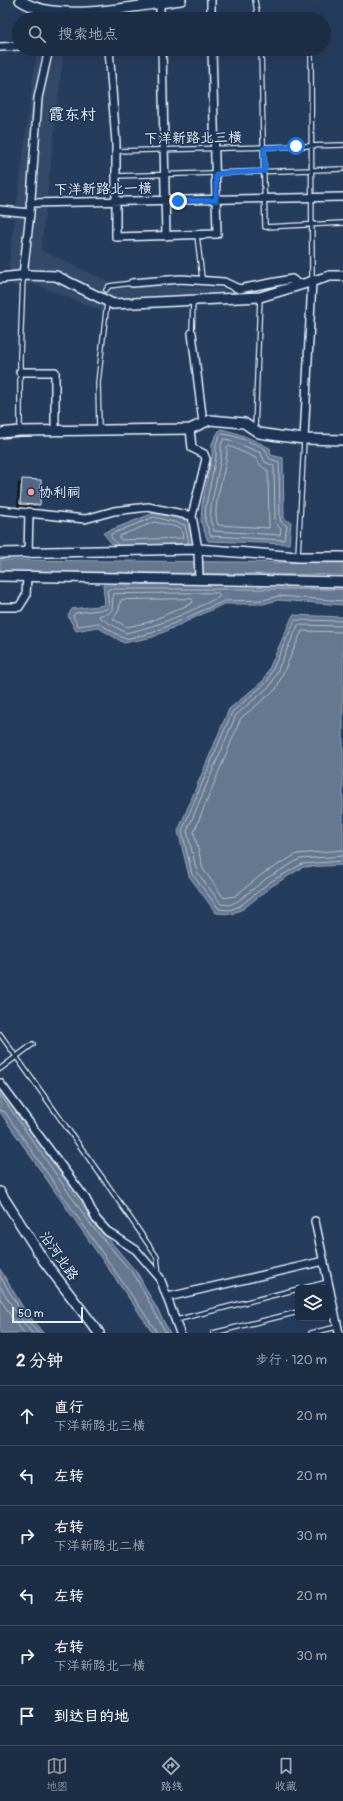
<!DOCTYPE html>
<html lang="zh">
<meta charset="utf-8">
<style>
body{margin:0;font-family:Pangolin,"LXGW WenKai TC",sans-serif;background:#293a51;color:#f1f3f6}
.controls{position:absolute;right:12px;bottom:12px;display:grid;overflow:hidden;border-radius:6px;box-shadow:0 4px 16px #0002}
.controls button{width:36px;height:36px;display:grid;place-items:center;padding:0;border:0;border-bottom:1px solid #3a4a5f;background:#1c2e46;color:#f1f3f6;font:20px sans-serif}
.scale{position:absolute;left:12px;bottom:10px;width:71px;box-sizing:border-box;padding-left:4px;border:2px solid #e8f1f8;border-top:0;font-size:11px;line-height:14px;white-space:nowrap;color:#e8f1f8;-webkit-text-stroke:3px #1d3557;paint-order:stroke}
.stop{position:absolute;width:12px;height:12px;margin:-9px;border:3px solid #1a73e8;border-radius:50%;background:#fff}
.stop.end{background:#1a73e8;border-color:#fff;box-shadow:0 1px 4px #0008}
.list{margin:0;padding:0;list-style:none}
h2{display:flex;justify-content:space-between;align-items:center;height:52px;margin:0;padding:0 16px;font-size:17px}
h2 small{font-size:13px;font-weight:400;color:#a0a8b3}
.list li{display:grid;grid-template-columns:26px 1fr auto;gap:12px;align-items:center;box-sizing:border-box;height:60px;padding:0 16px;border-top:1px solid #3a4a5f}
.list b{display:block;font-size:15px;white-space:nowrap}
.list p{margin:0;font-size:13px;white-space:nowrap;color:#a0a8b3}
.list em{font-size:13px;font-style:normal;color:#a0a8b3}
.icon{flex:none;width:22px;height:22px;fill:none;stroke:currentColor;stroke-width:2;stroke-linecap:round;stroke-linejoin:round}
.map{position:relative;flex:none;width:343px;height:1333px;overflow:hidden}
.search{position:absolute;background:#1c2e46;box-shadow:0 4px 16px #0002;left:12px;right:12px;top:12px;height:44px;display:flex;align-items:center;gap:10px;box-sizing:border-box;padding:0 14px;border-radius:22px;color:#a0a8b3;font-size:15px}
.sheet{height:412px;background:#1c2e46}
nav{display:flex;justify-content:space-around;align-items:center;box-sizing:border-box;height:56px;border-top:1px solid #3a4a5f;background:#1c2e46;font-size:11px;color:#a0a8b3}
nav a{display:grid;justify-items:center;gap:2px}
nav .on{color:#8c9099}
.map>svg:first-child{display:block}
</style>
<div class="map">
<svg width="343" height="1333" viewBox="0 0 343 1333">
<defs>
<filter id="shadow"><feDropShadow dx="-3.5" dy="3.5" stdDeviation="0" flood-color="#0009"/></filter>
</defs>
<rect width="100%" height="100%" fill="#253d5d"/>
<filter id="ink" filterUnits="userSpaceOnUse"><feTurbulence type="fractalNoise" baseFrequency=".025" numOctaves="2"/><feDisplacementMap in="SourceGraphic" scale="8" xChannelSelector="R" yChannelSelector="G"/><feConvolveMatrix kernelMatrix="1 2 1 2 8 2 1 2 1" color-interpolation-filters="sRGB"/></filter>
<g filter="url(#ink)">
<path fill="#334a68" d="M 41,15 L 67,18 L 67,19 L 40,19 Z
M 37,49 L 64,49 L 41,250 L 109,282 L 225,289 L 227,306 L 101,311 L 35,284 L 13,286 L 9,264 Z"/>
<path fill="#657890" stroke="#99a8ba" d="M 220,429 C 238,432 253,440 270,448 L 271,455 L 283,458 L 284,519 L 291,522 L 289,544 L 208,541 L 201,522 L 202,504 L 212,456 L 212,443 Z
M 154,513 L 189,520 L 194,543 L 192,547 L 117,550 L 103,533 Z
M 0,560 L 343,563 L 343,575 L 0,571 Z
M 236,584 L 343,585 L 343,605 L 278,600 L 263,604 L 224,604 L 153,637 L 124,643 L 97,627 L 76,631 L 68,616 L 72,609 L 105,605 L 103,585 Z
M 293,615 L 343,617 L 343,865 L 303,867 L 272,886 L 243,909 L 231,914 L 216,913 L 189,876 L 178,831 L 229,709 L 264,680 Z
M 0,1087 L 95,1223 L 138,1274 L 170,1333 L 153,1333 L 11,1128 L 0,1112 Z
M 0,1269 L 24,1309 L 43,1333 L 0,1333 Z"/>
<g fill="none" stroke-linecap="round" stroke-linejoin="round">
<path stroke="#b4c1ce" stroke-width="1" d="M 221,434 C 228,433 261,445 266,450 C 268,453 267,456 270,459 L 279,462 L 280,519 L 281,522 L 287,526 L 284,540 L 211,536 L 205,521 L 206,505 L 216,457 L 216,444 Z
M 224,439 L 230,440 L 261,453 L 265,462 L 274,466 L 275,519 L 277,525 L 281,529 L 280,535 L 214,531 L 210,520 L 211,506 L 221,458 L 221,445 Z
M 229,446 L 256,458 L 260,465 L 268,471 L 269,528 L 218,525 C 210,504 228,471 227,447 Z
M 155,522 L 181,528 L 183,538 L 122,540 L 119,538 L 120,536 Z
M 118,545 L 111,537 L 111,534 L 154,517 L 185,525 L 189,543 L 173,544
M 343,589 L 109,589 L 107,591 L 109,605 L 107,609 L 75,613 L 73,616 L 78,626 L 98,623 L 125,639 L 152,633 L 224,601 L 263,600 L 279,596 L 343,601
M 218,593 L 220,595 L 219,597 C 189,612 160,626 126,633 L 99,617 L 100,615 L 108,614 L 112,610 L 113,596 L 114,594 Z
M 192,599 L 193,601 L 192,603 L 149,622 L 127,627 L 113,619 L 119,610 L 121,600 Z
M 343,621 L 295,620 L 267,682 L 232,712 L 182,831 L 192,874 L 219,909 L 230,910 L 240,906 L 270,882 L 302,864 L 343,861
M 343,626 L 298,625 L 271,685 L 236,715 L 187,831 L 197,872 L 221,904 L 229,905 L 238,901 L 267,878 L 300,859 L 343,856
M 343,632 L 302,631 L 276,689 L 241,718 L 194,832 L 203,869 L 224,898 L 235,896 L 264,873 L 297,854 L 343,850
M 0,1094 L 92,1226 L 135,1276 L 166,1333
M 0,1110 L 5,1112 L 155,1329 L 156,1333
M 0,1276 L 21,1311 L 38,1333
M 0,1286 L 17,1314 L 32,1333
M 0,1298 L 12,1318 L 24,1333"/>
</g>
<path fill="#536782" stroke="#e8f1f8" filter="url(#shadow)" d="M 22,479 L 41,480 L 40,505 L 20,504 Z"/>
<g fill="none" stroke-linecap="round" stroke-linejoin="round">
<defs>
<path id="service" d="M 255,0 L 258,19
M 261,49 L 265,227 L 343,223
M 311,50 L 312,280
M 116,151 L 343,145
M 116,176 L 343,169
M 197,235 L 202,278
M 106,290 L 109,286 L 132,283
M 192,333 L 193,300
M 99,429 L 98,383 L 107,302
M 255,429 L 260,297
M 20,430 L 20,356 L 23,276
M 298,555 L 304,440
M 0,1034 L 107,1184 L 157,1257 L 159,1275
M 0,1069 L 33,1044
M 304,1288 L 328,1282
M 176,1320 L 298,1289
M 213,1333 L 298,1312
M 311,1333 L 337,1327"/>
<path id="minor" d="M 211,0 L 211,19
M 160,3 L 160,19
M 0,47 L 19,46
M 109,49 L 116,143 L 116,237 L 217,234 L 212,49
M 162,49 L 166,236
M 30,203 L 343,197
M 0,210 L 30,213
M 23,275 L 30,213 L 38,98 L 49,49
M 132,283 L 181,279 L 224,282 L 239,289 L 292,279 L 300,285
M 192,333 L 203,423
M 20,372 L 55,372 L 55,430
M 190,429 L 192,448 L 204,454 L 206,459 L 192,516 L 198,549 L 199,579
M 304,439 L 312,281
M 0,510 L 85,519 L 114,511 L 148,507 L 192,516
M 28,554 L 29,512
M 0,607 L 19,607 L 26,596 L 27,576
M 0,1083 L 86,1199 L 96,1219 L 107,1231 L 136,1250 L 160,1278 L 180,1333
M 315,1221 L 339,1333
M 168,1297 L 324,1261"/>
<path id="tertiary" d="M 20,0 C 56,25 139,5 181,0
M 0,278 L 28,275 L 56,276 L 113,304 L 260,297 L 330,276 L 343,276
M 0,433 L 20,431 L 190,429 L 210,420 L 244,423 L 259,433 L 279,436 L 304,439 L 343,440
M 0,553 L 198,549 L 298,557 L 343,557
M 0,576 L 343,582
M 0,1192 L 44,1261 L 99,1333"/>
</defs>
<use href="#service" stroke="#e8f1f8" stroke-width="6"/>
<use href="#minor" stroke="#e8f1f8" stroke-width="10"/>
<use href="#tertiary" stroke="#e8f1f8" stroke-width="12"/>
<use href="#service" stroke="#1d3557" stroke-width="3.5"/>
<use href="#minor" stroke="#1d3557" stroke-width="7"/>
<use href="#tertiary" stroke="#1d3557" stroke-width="9"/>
</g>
</g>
<g fill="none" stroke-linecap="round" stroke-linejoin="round" filter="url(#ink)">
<path stroke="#1a73e8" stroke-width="5" d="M 178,201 L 216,200 L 216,174 L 265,171 L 264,148 L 296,146"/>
</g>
<circle fill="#ff9aa2" stroke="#1d3557" stroke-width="1.5" cx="31" cy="492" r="4"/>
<g text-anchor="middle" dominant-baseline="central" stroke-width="3" stroke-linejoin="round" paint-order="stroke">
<g font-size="14" fill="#e8f1f8" stroke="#1d3557">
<text transform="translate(193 138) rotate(-1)">下洋新路北三横</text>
<text transform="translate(103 189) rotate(-1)">下洋新路北一横</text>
<text transform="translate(59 1256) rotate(55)">沿河北路</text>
</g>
<g font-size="14" fill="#e8f1f8" stroke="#1d3557" text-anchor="start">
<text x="39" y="492">协利祠</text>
</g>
<g font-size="16" fill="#e8f1f8" stroke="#1d3557">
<text x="72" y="115">霞东村</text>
</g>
</g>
</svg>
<div class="controls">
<button><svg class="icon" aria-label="layers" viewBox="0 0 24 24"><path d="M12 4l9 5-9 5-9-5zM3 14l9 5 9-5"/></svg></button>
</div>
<div class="scale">50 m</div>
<div class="stop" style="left:296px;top:146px"></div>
<div class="stop end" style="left:178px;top:201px"></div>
<div class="search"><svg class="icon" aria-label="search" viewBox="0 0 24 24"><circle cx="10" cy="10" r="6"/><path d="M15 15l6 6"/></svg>搜索地点</div>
</div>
<section class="sheet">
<h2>2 分钟<small>步行 · 120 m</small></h2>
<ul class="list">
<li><svg class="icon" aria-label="ahead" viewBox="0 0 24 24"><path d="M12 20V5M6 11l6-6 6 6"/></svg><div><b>直行</b><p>下洋新路北三横</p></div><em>20 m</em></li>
<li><svg class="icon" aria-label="left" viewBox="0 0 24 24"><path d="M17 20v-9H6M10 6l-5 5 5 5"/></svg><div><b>左转</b></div><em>20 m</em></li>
<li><svg class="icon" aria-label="right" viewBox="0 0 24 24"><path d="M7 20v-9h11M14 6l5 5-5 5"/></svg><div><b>右转</b><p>下洋新路北二横</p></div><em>30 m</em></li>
<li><svg class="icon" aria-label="left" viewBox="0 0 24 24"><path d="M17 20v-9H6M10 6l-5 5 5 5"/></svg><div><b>左转</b></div><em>20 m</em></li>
<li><svg class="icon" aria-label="right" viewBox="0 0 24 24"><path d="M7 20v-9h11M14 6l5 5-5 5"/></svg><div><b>右转</b><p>下洋新路北一横</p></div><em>30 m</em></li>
<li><svg class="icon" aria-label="arrive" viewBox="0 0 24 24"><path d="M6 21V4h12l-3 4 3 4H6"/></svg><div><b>到达目的地</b></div></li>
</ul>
</section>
<nav>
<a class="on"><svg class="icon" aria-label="map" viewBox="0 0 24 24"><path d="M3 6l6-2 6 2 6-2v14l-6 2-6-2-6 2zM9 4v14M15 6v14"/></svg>地图</a>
<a><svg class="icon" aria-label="directions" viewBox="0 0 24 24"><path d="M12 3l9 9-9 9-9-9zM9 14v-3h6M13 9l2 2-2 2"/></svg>路线</a>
<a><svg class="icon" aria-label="saved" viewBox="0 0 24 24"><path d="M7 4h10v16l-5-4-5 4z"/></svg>收藏</a>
</nav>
